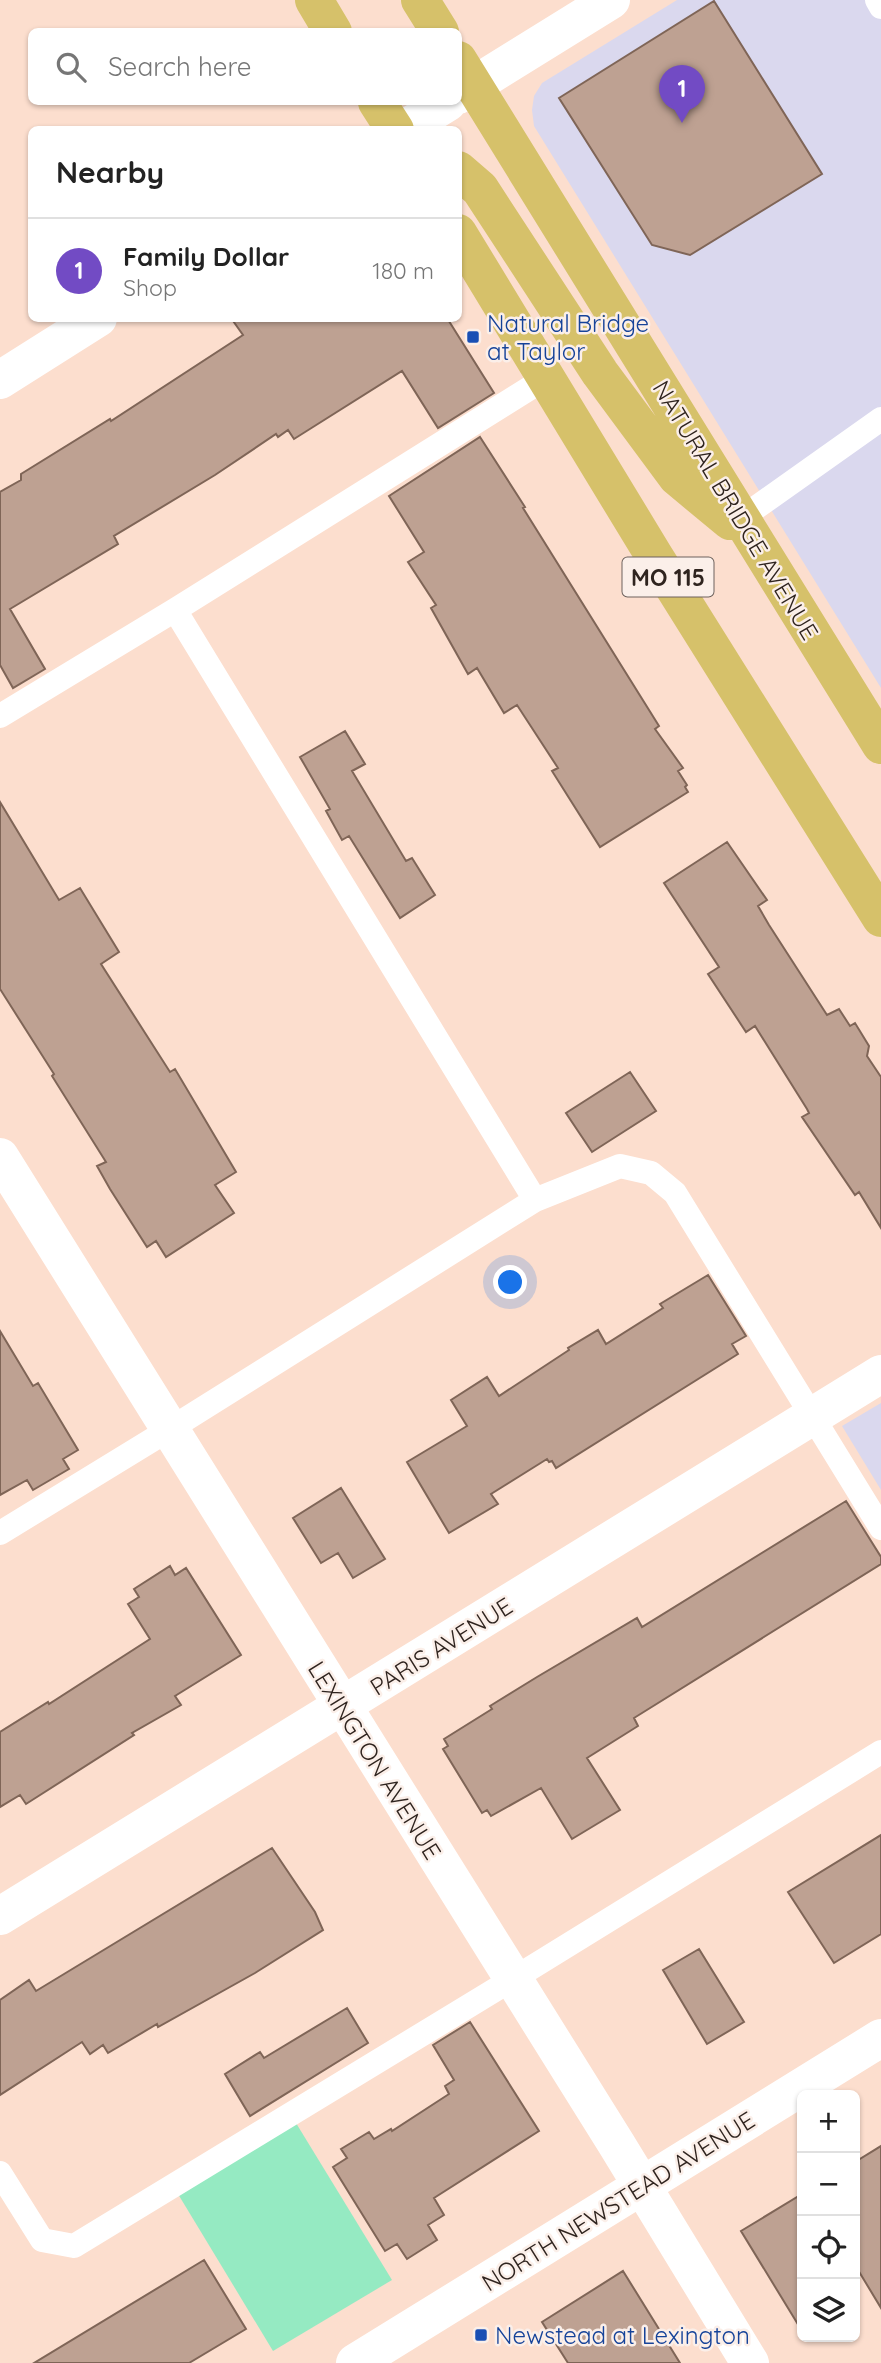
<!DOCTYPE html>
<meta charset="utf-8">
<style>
body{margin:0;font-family:Quicksand,sans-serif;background:#f2f2f2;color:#222}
.controls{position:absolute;right:21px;bottom:21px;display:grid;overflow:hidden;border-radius:10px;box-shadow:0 2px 5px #0004}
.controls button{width:63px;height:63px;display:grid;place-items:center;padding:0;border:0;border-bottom:2px solid #e0e0e0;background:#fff;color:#222;font:35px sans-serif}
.you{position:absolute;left:511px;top:1283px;width:24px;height:24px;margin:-18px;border:5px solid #fff;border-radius:50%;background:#1a73e8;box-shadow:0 0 0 10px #1a73e833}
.badge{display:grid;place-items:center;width:46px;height:46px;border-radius:50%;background:#724bc4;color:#fff;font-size:23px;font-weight:700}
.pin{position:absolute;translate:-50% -58px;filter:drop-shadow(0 2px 4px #0008)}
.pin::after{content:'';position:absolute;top:37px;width:24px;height:21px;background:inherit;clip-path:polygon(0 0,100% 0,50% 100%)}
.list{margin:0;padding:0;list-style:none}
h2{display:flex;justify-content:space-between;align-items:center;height:91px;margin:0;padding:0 28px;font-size:30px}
h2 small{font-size:23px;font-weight:400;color:#767676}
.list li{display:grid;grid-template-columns:46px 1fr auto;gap:21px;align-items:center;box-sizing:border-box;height:105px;padding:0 28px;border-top:2px solid #e0e0e0}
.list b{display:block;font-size:26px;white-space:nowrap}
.list p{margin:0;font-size:23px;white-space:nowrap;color:#767676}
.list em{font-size:23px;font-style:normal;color:#767676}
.icon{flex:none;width:38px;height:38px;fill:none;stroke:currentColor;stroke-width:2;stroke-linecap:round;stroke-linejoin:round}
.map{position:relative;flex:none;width:881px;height:2363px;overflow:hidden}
.search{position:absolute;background:#fff;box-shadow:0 2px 5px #0004;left:28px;top:28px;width:434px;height:77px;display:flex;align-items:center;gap:18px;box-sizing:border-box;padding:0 24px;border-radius:10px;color:#767676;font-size:26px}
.panel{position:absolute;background:#fff;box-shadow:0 2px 5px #0004;left:28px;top:126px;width:434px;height:196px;border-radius:10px}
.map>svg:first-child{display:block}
</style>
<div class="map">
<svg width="881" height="2363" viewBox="0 0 881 2363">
<rect width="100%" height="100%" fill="#fcdece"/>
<path fill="#dad8ee" d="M 677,0 L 881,0 L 881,688 L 534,126 L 532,110 L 534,96 L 542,83 Z
M 881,1403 L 881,1490 L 842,1426 Z"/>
<path fill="#95eac2" d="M 296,2123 L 392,2280 L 273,2351 L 178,2194 Z"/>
<path fill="#bea192" stroke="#7f6557" stroke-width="2" d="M 714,1 L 822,174 L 690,255 L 652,245 L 559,98 Z
M 231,318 L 447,318 L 494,393 L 438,428 L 402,371 L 294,439 L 288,430 L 278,437 L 276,434 L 215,475 L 114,536 L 118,544 L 10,609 L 45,669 L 13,688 L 0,665 L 0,492 L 21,480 L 21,474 L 110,419 L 111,421 L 243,335 Z
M 480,437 L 525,507 L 523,508 L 659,726 L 655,729 L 683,768 L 678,771 L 687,785 L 685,787 L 688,792 L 600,847 L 552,771 L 558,768 L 517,705 L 504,713 L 477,668 L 468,674 L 431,608 L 436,605 L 408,562 L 424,552 L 389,496 Z
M 345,731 L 365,764 L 352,771 L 406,861 L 412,858 L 435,895 L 400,918 L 349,836 L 342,840 L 326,811 L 330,809 L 300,757 Z
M 0,802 L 59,900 L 80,888 L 119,952 L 101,964 L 170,1072 L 175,1069 L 236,1172 L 215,1185 L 234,1213 L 166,1257 L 156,1241 L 147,1247 L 110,1189 L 97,1166 L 106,1162 L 52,1076 L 54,1074 L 0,989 Z
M 727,842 L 767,900 L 758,906 L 769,925 L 827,1015 L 839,1009 L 850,1026 L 855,1023 L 869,1046 L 867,1056 L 881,1077 L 881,1228 L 859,1192 L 855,1195 L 802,1117 L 809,1113 L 807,1109 L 755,1026 L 746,1032 L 708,974 L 719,967 L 664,883 Z
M 630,1072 L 656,1111 L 592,1152 L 566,1113 Z
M 708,1275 L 746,1336 L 732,1344 L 738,1354 L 556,1468 L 552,1461 L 549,1462 L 547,1459 L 491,1494 L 498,1504 L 449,1533 L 407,1462 L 467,1426 L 451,1400 L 487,1377 L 499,1396 L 569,1350 L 568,1348 L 598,1330 L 606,1344 L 663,1308 L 660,1304 Z
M 0,1331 L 33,1386 L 38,1383 L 78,1450 L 63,1459 L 69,1469 L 33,1490 L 27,1480 L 0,1495 Z
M 341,1488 L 385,1559 L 353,1578 L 338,1553 L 321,1563 L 293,1518 Z
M 846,1501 L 881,1557 L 881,1564 L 634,1718 L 638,1726 L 587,1758 L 620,1810 L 572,1839 L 541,1788 L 491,1816 L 487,1810 L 482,1813 L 443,1749 L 448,1746 L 444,1739 L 492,1709 L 490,1706 L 537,1677 L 637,1618 L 642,1627 Z
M 170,1566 L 175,1575 L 186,1568 L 241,1655 L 175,1696 L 181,1705 L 132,1733 L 134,1735 L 26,1804 L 20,1795 L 0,1807 L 0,1732 L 48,1702 L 49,1704 L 150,1639 L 128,1604 L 139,1597 L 134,1589 Z
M 881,1835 L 881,1934 L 834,1963 L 788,1892 Z
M 272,1848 L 315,1912 L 323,1930 L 255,1973 L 158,2027 L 157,2024 L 108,2053 L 103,2045 L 90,2054 L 82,2042 L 0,2095 L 0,2000 L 29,1980 L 36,1991 Z
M 699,1949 L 744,2022 L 707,2044 L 663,1970 Z
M 347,2008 L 368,2043 L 250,2116 L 225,2074 L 260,2052 L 264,2058 Z
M 470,2022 L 539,2131 L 434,2198 L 444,2215 L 428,2225 L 437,2240 L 407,2259 L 397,2244 L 385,2251 L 333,2167 L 347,2158 L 341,2149 L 369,2132 L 374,2139 L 391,2129 L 392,2131 L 449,2094 L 445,2086 L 454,2080 L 433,2045 Z
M 881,2146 L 881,2308 L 855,2265 L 855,2162 Z
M 802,2194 L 802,2331 L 741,2231 Z
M 204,2260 L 246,2329 L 189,2363 L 34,2363 Z
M 623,2271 L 680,2363 L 568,2363 L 542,2322 Z"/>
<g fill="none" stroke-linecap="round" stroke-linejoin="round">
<path stroke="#fff" stroke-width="24" d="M 877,0 L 881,7
M 740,519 L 881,419
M 175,610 L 535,1200
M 0,716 L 175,610 L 546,378
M 0,1533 L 170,1429 L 535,1200 L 620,1166 L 651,1173 L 675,1193 L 881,1528
M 0,2173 L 42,2240 L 74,2246 L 513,1979 L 881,1752"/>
<path stroke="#fff" stroke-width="38" d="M 458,95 L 611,0
M 403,130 L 448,102
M 0,380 L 98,318
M 0,1157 L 617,2145 L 750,2363
M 0,1916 L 881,1374"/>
<path stroke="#fff" stroke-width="38" d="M 355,2363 L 881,2038"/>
<path stroke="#d6c16a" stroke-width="38" d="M 314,0 L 333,32
M 420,0 L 440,32
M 458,60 L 881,745
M 377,102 L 395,130
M 458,170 L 480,189 L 600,373 L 677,477 L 730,521
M 458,233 L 653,554 L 881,918"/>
</g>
<g fill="#1a4fb4" stroke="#fbefe9" stroke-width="2.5">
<rect x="466" y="330" width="14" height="14" rx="3.5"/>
<rect x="474" y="2328" width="14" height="14" rx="3.5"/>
</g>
<g text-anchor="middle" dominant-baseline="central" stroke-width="5" stroke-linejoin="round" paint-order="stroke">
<rect fill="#fbefe9" stroke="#6c615c" stroke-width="2" x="622.5" y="557.5" width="91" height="39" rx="5"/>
<g font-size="23" font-weight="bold" fill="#2f241f">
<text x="668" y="577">MO 115</text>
</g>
<g font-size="24" fill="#164399" stroke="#fbefe9" text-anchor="start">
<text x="487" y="323">Natural Bridge<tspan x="487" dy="28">at Taylor</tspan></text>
<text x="495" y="2335">Newstead at Lexington</text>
</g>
<g font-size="24" fill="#2f241f" stroke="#fbefe9">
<text transform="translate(736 510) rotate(59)">NATURAL BRIDGE AVENUE</text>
<text transform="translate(441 1646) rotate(-32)">PARIS AVENUE</text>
<text transform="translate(375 1760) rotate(58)">LEXINGTON AVENUE</text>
<text transform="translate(618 2201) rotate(-32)">NORTH NEWSTEAD AVENUE</text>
</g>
</g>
</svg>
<div class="controls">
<button>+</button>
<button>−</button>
<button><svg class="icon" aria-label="locate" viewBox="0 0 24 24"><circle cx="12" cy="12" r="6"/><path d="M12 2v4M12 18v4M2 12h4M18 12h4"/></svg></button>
<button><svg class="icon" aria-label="layers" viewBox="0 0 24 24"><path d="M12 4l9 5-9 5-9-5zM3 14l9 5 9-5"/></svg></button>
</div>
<div class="you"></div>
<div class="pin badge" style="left:682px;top:123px">1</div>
<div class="search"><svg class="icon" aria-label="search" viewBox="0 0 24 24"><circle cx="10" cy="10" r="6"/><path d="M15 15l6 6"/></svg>Search here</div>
<section class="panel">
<h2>Nearby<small></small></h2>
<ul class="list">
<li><span class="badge">1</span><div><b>Family Dollar</b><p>Shop</p></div><em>180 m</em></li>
</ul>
</section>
</div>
